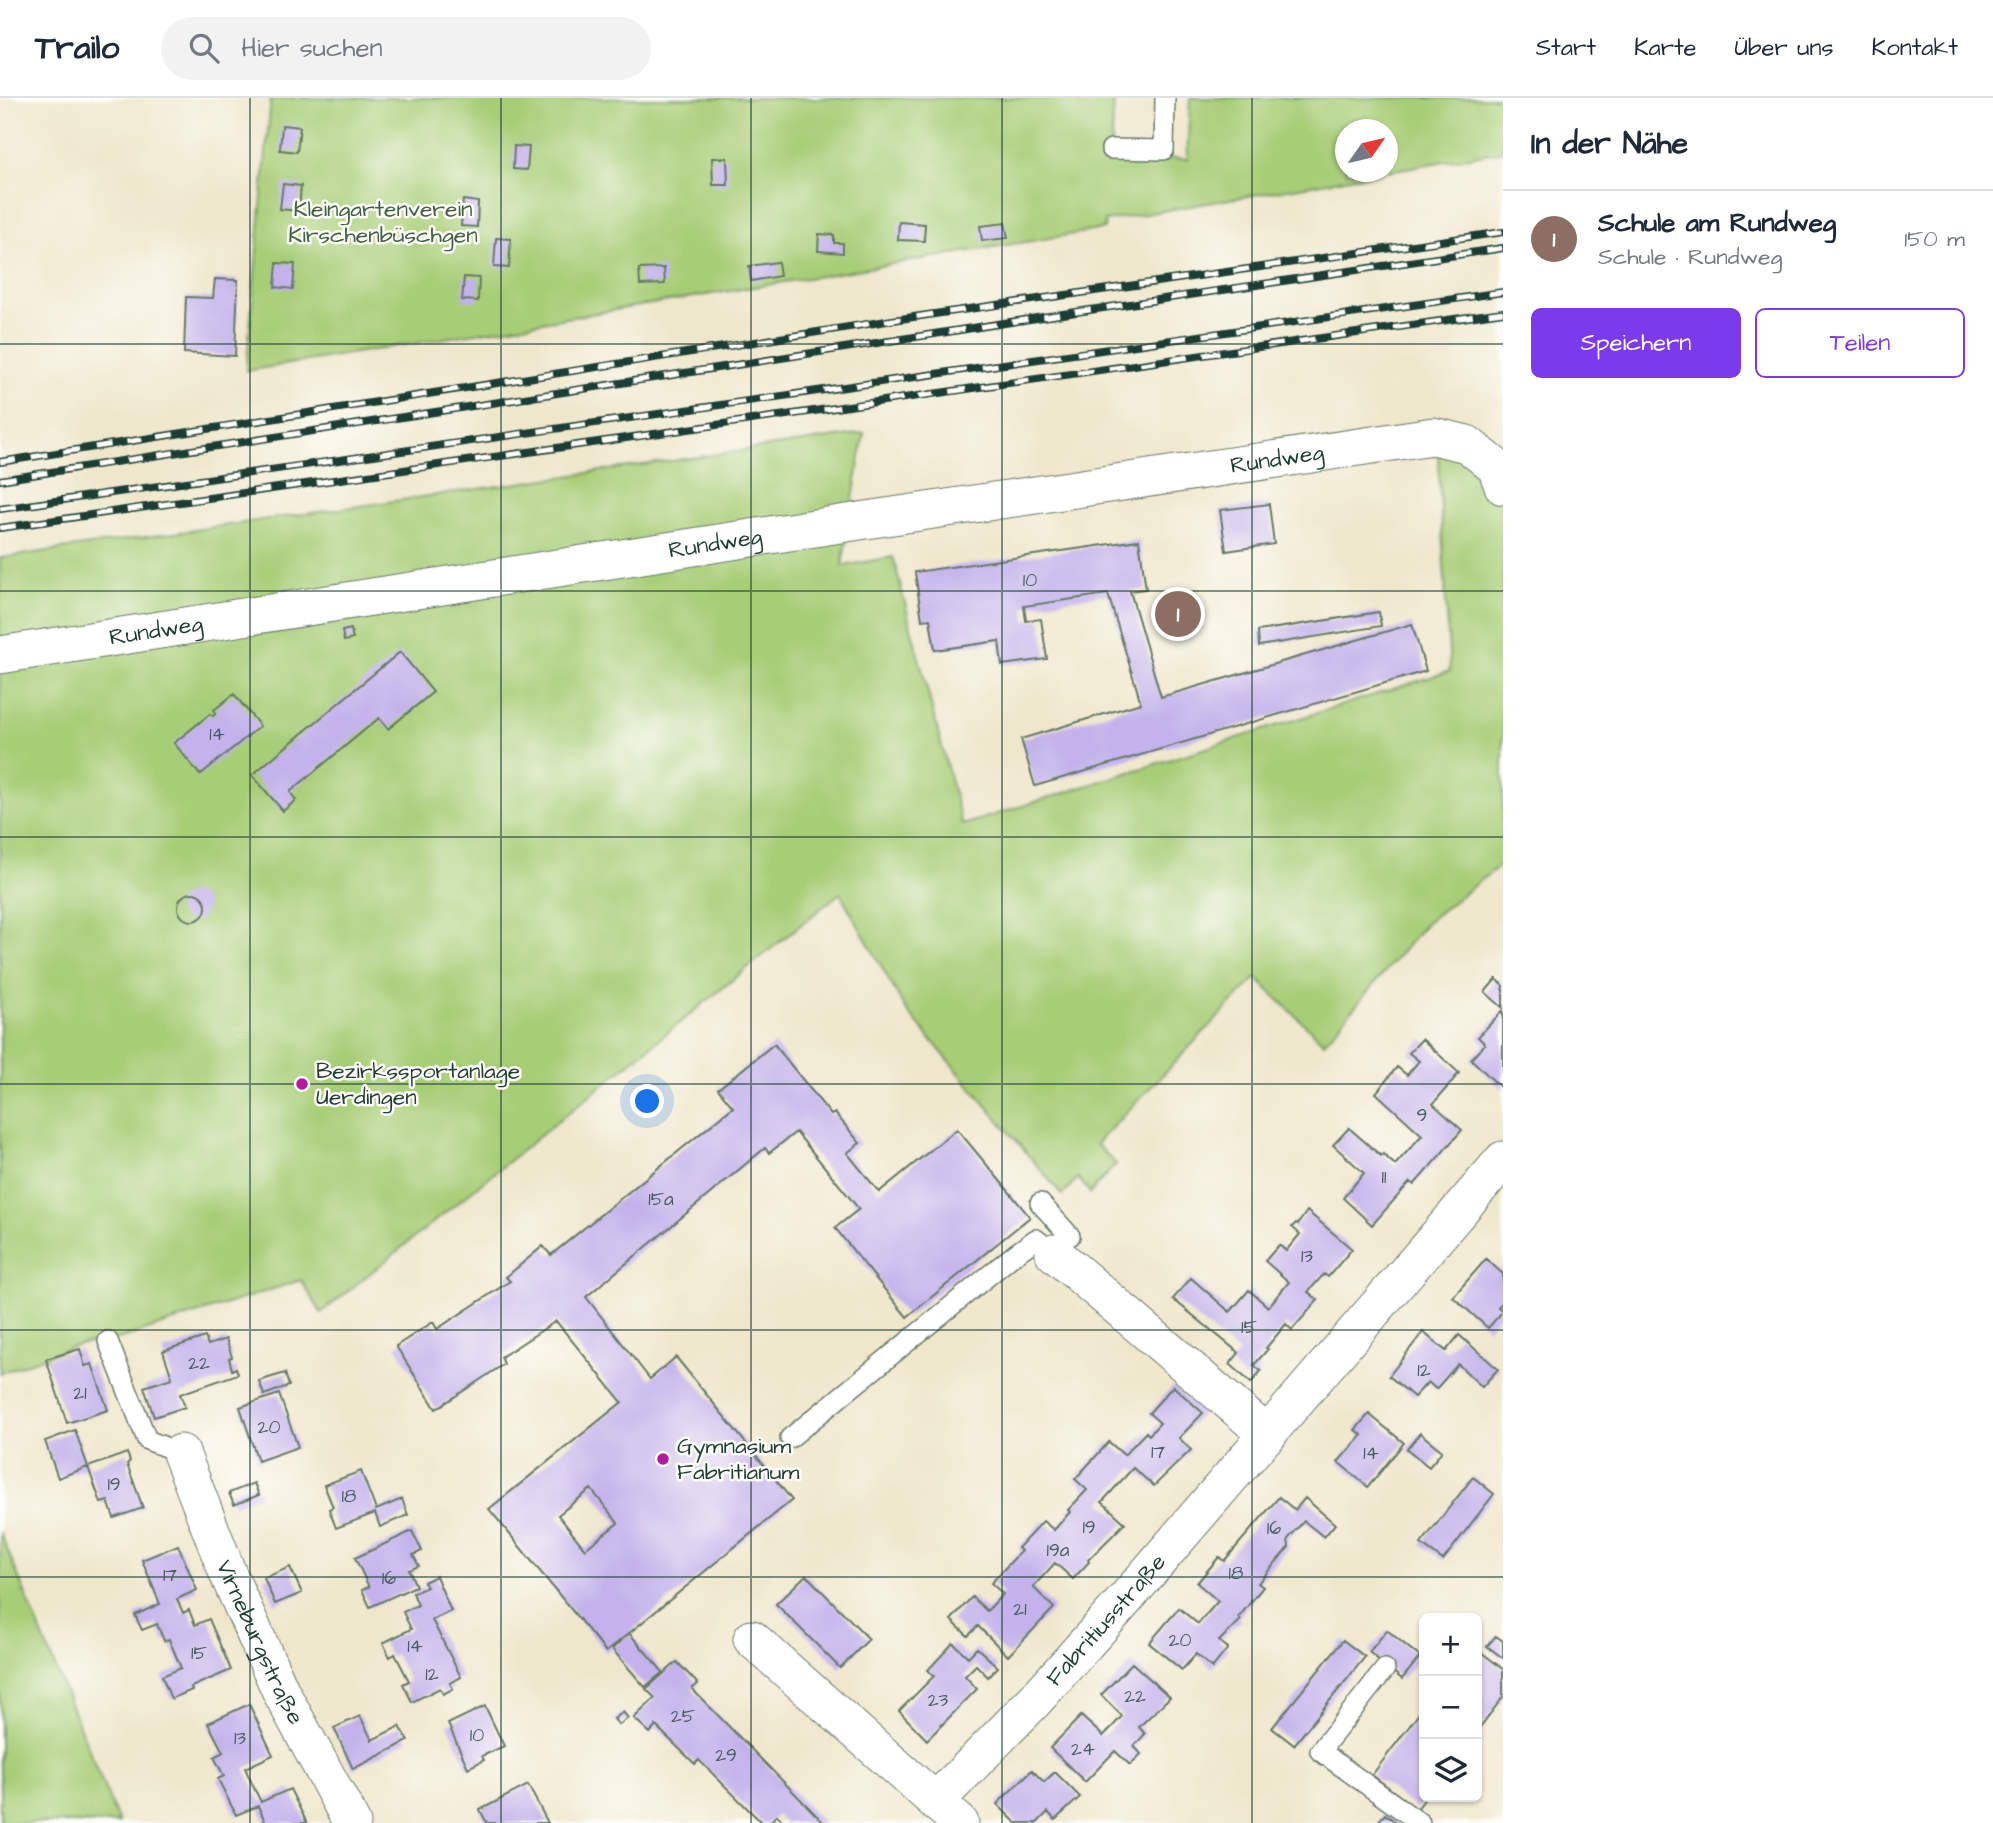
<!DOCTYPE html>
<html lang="de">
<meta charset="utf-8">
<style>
body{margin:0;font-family:"Architects Daughter",sans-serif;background:#f2f2f3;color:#1f2937}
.controls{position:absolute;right:21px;bottom:21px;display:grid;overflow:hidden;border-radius:10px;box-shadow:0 2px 5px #0004}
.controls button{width:63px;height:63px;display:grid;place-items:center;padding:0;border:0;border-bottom:2px solid #e0e1e3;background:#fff;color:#1f2937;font:35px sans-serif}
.compass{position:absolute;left:1335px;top:21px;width:63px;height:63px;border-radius:50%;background:#fff;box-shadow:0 2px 5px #0004;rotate:56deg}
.you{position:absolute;left:648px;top:1004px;width:24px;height:24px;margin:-18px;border:5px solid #fff;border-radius:50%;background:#1a73e8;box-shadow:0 0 0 10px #1a73e833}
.badge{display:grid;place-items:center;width:46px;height:46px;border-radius:50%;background:#7c3aed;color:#fff;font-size:23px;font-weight:700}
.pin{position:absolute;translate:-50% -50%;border:4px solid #fff;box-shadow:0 2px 7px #0006}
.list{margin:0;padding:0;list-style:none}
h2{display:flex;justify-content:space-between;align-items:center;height:91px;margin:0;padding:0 28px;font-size:30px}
h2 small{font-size:23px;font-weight:400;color:#747a83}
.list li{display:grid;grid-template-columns:46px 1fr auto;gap:21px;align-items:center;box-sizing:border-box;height:98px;padding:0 28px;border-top:2px solid #e0e1e3}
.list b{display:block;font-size:26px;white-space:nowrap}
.list p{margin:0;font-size:23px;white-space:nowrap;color:#747a83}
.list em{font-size:23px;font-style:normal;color:#747a83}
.actions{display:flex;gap:14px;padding:21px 28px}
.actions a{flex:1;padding:16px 0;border:2px solid #7c3aed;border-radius:10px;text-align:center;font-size:24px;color:#7c3aed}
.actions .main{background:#7c3aed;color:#fff}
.icon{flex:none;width:38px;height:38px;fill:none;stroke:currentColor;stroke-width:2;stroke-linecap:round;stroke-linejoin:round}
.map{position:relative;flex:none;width:1503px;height:1725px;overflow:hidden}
header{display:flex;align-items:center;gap:42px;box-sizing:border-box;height:98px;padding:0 35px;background:#fff;border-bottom:2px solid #e0e1e3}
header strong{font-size:33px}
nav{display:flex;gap:38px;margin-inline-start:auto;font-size:24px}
.search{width:490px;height:63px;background:#f2f2f3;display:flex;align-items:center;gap:18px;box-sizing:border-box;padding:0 24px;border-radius:38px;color:#747a83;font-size:26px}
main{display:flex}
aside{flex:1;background:#fff}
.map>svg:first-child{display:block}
</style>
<header>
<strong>Trailo</strong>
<div class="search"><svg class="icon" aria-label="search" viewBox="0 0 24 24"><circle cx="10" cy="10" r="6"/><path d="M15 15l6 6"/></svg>Hier suchen</div>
<nav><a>Start</a><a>Karte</a><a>Über uns</a><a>Kontakt</a></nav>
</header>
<main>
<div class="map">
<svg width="1503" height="1725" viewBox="0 0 1503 1725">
<rect width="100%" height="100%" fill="#fdfcf7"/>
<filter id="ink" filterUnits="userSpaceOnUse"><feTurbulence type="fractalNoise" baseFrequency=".0143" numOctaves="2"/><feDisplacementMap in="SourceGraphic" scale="14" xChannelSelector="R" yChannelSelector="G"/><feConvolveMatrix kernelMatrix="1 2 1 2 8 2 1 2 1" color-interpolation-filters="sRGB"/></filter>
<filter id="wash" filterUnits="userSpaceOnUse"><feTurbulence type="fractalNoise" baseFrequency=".00686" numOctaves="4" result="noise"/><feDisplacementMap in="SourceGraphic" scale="28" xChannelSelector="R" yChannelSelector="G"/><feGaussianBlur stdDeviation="1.57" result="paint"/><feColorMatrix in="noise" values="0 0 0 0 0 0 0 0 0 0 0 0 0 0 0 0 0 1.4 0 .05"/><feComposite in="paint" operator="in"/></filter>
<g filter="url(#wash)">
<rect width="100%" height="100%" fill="#efe7cc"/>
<path fill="#a8cd77" stroke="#648556" stroke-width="2" d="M 271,0 L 1114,0 L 1111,57 L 1187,61 L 1190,0 L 1503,0 L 1503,53 L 1388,73 L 1388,32 L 1346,32 L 1346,74 L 1385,74 L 1105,123 L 1104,131 L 246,273 Z
M 864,335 L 842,468 L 893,459 L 962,727 L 1450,573 L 1438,360 L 1433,338 L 1503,388 L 1503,765 L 1427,824 L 1324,945 L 1256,880 L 1096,1046 L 1116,1066 L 1090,1095 L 1078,1080 L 1062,1097 L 906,912 L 840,795 L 321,1215 L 301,1182 L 122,1240 L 78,1247 L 0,1275 L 0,460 Z
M 0,1434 L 119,1725 L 0,1725 Z"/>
<g id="blocks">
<path fill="#c3b2eb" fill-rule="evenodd" d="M 282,27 L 300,29 L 297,54 L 280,52 Z
M 514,48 L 529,49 L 527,72 L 513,71 Z
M 712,60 L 727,60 L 728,87 L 713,87 Z
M 283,86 L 301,88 L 299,113 L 280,111 Z
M 463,102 L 478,104 L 477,129 L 461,128 Z
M 899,124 L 925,126 L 924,143 L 898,142 Z
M 1005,125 L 1008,140 L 982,143 L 980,128 Z
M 819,136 L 834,137 L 834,145 L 843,145 L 843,155 L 818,153 Z
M 496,140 L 511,141 L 509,170 L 494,169 Z
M 778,164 L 780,178 L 751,183 L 749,168 Z
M 277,165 L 295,166 L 293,191 L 275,189 Z
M 664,170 L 665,186 L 640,187 L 639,171 Z
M 464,179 L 479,180 L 478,203 L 462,202 Z
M 215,181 L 238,182 L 235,258 L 184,255 L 186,199 L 213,200 Z
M 1269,406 L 1274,446 L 1226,453 L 1220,412 Z
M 1139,442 L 1146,491 L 1130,493 L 1161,599 L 1412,526 L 1426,573 L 1035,688 L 1021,641 L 1141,605 L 1108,496 L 1024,508 L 1026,523 L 1041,521 L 1047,561 L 1002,567 L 999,543 L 935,552 L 930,521 L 922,522 L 915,474 Z
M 1379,514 L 1381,528 L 1259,548 L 1258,533 Z
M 351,531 L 353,541 L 344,543 L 342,533 Z
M 400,554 L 433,594 L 388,631 L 379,620 L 290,694 L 296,702 L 283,713 L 252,677 Z
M 234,596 L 260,628 L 200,677 L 174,645 L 210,616 L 213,618 L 216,615 L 214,612 Z
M178 809a14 14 0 1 1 28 0a14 14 0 1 1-28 0Z
M 1496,881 L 1503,887 L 1503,910 L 1485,894 Z
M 1503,912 L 1503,992 L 1471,961 L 1485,946 L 1478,939 Z
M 1422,941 L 1459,975 L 1433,1006 L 1462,1032 L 1414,1087 L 1410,1084 L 1372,1127 L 1343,1100 L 1364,1075 L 1333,1047 L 1349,1030 L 1381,1058 L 1383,1056 L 1395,1067 L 1422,1037 L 1376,995 L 1397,969 L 1407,977 L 1419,963 L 1409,955 Z
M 774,946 L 831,1017 L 835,1015 L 860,1045 L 847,1055 L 879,1094 L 957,1031 L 1030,1119 L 907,1219 L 835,1130 L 859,1111 L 796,1034 L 769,1055 L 765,1050 L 586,1199 L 650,1281 L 676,1259 L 792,1402 L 606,1554 L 489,1411 L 622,1304 L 556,1223 L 501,1259 L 504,1266 L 436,1311 L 396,1248 L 433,1224 L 437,1231 L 510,1183 L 506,1179 L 543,1148 L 551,1157 L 733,1009 L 718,991 ZM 591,1391 L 618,1425 L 585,1451 L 558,1417 Z
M 1307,1113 L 1352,1151 L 1328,1179 L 1324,1176 L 1308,1194 L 1318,1202 L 1292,1232 L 1286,1226 L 1266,1250 L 1268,1251 L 1254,1267 L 1261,1273 L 1251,1285 L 1230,1266 L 1239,1255 L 1173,1201 L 1191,1180 L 1230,1214 L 1249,1192 L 1268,1209 L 1289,1184 L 1265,1163 L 1279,1147 L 1286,1153 L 1300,1136 L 1292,1129 L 1296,1125 L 1298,1126 Z
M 1486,1161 L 1503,1176 L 1503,1204 L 1498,1209 L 1503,1213 L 1488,1230 L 1453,1199 Z
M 1423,1234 L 1446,1253 L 1459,1237 L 1498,1271 L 1482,1289 L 1458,1266 L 1436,1291 L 1428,1284 L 1414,1299 L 1389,1278 Z
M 205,1239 L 208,1247 L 226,1241 L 232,1259 L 229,1260 L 232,1272 L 236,1270 L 238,1276 L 180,1296 L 185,1309 L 154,1319 L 144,1289 L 172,1280 L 163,1253 Z
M 80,1251 L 85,1268 L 92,1266 L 108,1312 L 67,1325 L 46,1261 Z
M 285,1275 L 289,1288 L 264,1297 L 259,1283 Z
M 1173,1288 L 1203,1315 L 1179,1340 L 1191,1352 L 1154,1388 L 1133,1370 L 1102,1404 L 1125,1425 L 1088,1462 L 1089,1464 L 1073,1481 L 1055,1465 L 1033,1489 L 1054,1510 L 1008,1558 L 978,1528 L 968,1538 L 951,1522 L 972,1499 L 987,1513 L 1003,1496 L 991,1485 L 1021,1453 L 1018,1450 L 1043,1423 L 1054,1432 L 1070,1414 L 1068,1412 L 1087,1392 L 1075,1381 L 1109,1344 L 1124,1357 L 1146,1334 L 1149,1337 L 1160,1325 L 1149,1315 Z
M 279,1296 L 298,1349 L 258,1363 L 240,1309 Z
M 1369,1316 L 1404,1345 L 1368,1389 L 1338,1364 L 1362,1337 L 1355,1332 Z
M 75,1332 L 88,1369 L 58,1380 L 45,1343 Z
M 1420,1335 L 1442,1353 L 1429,1369 L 1407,1351 Z
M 127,1355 L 130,1363 L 127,1366 L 143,1410 L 114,1420 L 108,1403 L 101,1405 L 88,1369 Z
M 361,1373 L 376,1412 L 402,1401 L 408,1417 L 380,1429 L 375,1415 L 336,1430 L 329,1411 L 333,1409 L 324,1387 Z
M 1473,1379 L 1494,1396 L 1443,1462 L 1421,1446 Z
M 254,1385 L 259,1397 L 234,1407 L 229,1395 Z
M 1279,1399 L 1295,1412 L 1305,1400 L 1335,1426 L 1324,1439 L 1304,1423 L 1288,1441 L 1289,1449 L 1258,1485 L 1263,1489 L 1238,1520 L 1241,1522 L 1219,1543 L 1228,1550 L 1212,1570 L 1196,1556 L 1182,1572 L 1149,1545 L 1179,1510 L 1198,1526 L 1218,1503 L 1197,1485 L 1219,1459 L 1224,1463 Z
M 412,1433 L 422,1453 L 413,1457 L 419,1468 L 409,1472 L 416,1488 L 370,1509 L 362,1492 L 369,1489 L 355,1460 Z
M 178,1447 L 197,1492 L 177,1501 L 183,1515 L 189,1512 L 195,1527 L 209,1521 L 231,1572 L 191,1589 L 192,1592 L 171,1601 L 162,1578 L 181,1570 L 169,1541 L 164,1543 L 157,1526 L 142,1532 L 135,1517 L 160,1506 L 142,1462 Z
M 290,1469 L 302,1495 L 275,1506 L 264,1480 Z
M 806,1477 L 869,1541 L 840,1570 L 776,1506 Z
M 436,1478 L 451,1513 L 432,1522 L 461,1579 L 450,1585 L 453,1591 L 443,1596 L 440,1590 L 412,1604 L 403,1586 L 409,1583 L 395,1556 L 390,1559 L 383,1545 L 411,1531 L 403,1514 L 418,1507 L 413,1495 L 427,1489 L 424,1484 Z
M 1387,1532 L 1420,1559 L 1402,1581 L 1369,1554 Z
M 629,1535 L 663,1574 L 645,1589 L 612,1551 Z
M 1496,1538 L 1503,1543 L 1503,1560 L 1487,1548 Z
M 1343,1542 L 1365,1559 L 1294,1647 L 1272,1630 Z
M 953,1545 L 968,1559 L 977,1550 L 998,1569 L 988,1579 L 976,1567 L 965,1578 L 977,1591 L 927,1642 L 899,1613 L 934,1578 L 928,1572 Z
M 1477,1551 L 1503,1571 L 1503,1599 L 1477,1633 Z
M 677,1564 L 698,1586 L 692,1591 L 824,1725 L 785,1725 L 777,1717 L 769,1725 L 762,1725 L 699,1662 L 695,1666 L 656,1628 L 650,1635 L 634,1620 L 655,1600 L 646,1591 Z
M 1132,1565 L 1170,1599 L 1139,1629 L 1145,1636 L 1134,1648 L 1141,1656 L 1130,1667 L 1115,1653 L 1085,1684 L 1050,1650 L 1081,1618 L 1103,1638 L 1113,1628 L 1122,1618 L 1101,1597 Z
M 249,1606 L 273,1657 L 245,1670 L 255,1692 L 261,1704 L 290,1691 L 307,1725 L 264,1725 L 265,1723 L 258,1708 L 236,1717 L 218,1681 L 224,1678 L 214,1659 L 223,1654 L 208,1625 Z
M 485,1608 L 504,1648 L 482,1658 L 484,1662 L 468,1670 L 448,1626 Z
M 1424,1609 L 1424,1699 L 1426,1699 L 1417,1711 L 1372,1677 Z
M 623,1614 L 628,1620 L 619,1627 L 614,1621 Z
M 360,1618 L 372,1642 L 400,1628 L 408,1643 L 353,1671 L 334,1630 Z
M 1032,1672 L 1044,1684 L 1055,1674 L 1080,1699 L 1055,1722 L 1048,1714 L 1037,1725 L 1016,1725 L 997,1706 Z
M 528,1687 L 548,1725 L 487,1725 L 480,1712 Z
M 1385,1716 L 1397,1725 L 1377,1725 Z"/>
</g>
</g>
<g filter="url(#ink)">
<use href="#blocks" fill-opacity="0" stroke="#687869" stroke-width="2"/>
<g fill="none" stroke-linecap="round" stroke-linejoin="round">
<defs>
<path id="service" d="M 1111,51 L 1164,52 L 1165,0
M 1040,1105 L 1070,1138
M 108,1243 L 147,1342 L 181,1355
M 790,1340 L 1015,1156 L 1036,1141 L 1054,1155
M 1385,1571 L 1320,1653 L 1420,1725"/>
<g id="minor">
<path id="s1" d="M 0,557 L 866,422 L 1433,338 L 1467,346 L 1496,369 L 1503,388"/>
<path d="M 1054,1155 L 1268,1337"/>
<path id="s2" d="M 181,1355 L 228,1476 L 282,1596 L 352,1725"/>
<path d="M 752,1541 L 960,1725"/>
<path id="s3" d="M 937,1702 L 1036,1601 L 1123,1504 L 1503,1062"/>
</g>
</defs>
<use href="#service" stroke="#687869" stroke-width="22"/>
<use href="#minor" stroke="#687869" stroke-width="39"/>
<use href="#service" stroke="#fff" stroke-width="19"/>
<use href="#minor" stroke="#fff" stroke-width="37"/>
<defs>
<path id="rail" d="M 0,364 L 893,222 L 1503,134
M 0,382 L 1043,219 L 1503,150
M 0,411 L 1503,194
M 0,430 L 1503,214"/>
</defs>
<use href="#rail" stroke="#1f3d34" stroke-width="8"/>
<use href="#rail" stroke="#fdfcf7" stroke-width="5" stroke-dasharray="16" stroke-linecap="butt"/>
</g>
</g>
<path fill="none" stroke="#1f3d34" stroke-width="2" stroke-opacity="0.55" d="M 250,0 L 250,1725M 501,0 L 501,1725M 751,0 L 751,1725M 1002,0 L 1002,1725M 1252,0 L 1252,1725M 0,246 L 1503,246M 0,493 L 1503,493M 0,739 L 1503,739M 0,986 L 1503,986M 0,1232 L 1503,1232M 0,1479 L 1503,1479"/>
<g fill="#b5179e" stroke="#fdfcf7" stroke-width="2.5">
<circle cx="302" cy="986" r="7"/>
<circle cx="663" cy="1361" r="7"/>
</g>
<g text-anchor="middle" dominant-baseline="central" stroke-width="5" stroke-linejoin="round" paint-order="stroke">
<g font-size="19" fill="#485a62">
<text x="1030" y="482">10</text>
<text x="217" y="636">14</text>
<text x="1422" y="1017">9</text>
<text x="1384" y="1079">11</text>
<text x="661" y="1101">15a</text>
<text x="1307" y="1158">13</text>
<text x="1249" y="1229">15</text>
<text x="199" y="1265">22</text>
<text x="1424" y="1272">12</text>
<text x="80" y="1295">21</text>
<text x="269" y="1329">20</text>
<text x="1158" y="1354">17</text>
<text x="1371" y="1355">14</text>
<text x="114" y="1386">19</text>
<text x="349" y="1398">18</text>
<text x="1089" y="1429">19</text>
<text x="1274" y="1430">16</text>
<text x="1058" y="1452">19a</text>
<text x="1236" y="1475">18</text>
<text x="170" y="1477">17</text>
<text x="389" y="1480">16</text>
<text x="1020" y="1511">21</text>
<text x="1180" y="1542">20</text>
<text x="415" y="1548">14</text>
<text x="199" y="1555">15</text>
<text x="432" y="1576">12</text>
<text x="1135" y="1598">22</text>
<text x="938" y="1602">23</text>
<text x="683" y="1618">25</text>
<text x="477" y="1637">10</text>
<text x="240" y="1640">13</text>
<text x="1083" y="1651">24</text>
<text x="726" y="1657">29</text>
</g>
<g font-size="23" fill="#416145" stroke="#fdfcf7">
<text x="383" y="111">Kleingartenverein<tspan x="383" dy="26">Kirschenbüschgen</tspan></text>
</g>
<g font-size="23" fill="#1f3d34" stroke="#fdfcf7">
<text stroke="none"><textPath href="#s1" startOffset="1292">Rundweg</textPath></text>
<text stroke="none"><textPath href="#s1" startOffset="724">Rundweg</textPath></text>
<text stroke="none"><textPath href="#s1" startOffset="158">Rundweg</textPath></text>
<text stroke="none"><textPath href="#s3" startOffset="247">Fabritiusstraße</textPath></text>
<text stroke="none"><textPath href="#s2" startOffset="205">Virneburgstraße</textPath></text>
</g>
<g font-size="23" fill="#1f3d34" stroke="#fdfcf7" text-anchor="start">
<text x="316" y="973">Bezirkssportanlage<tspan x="316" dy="26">Uerdingen</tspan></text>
<text x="677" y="1348">Gymnasium<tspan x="677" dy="26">Fabritianum</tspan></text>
</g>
</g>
</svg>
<div class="controls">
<button>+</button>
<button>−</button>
<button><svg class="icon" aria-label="layers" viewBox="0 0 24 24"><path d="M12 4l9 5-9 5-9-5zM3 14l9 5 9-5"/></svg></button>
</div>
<svg class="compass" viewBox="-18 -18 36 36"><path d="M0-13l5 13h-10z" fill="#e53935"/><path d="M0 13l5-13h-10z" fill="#747a83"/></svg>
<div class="you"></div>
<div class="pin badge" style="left:1178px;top:516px;background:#8d6e63">1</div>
</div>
<aside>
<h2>In der Nähe<small></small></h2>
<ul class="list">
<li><span class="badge" style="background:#8d6e63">1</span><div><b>Schule am Rundweg</b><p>Schule · Rundweg</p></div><em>150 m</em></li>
</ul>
<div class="actions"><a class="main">Speichern</a><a>Teilen</a></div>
</aside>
</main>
